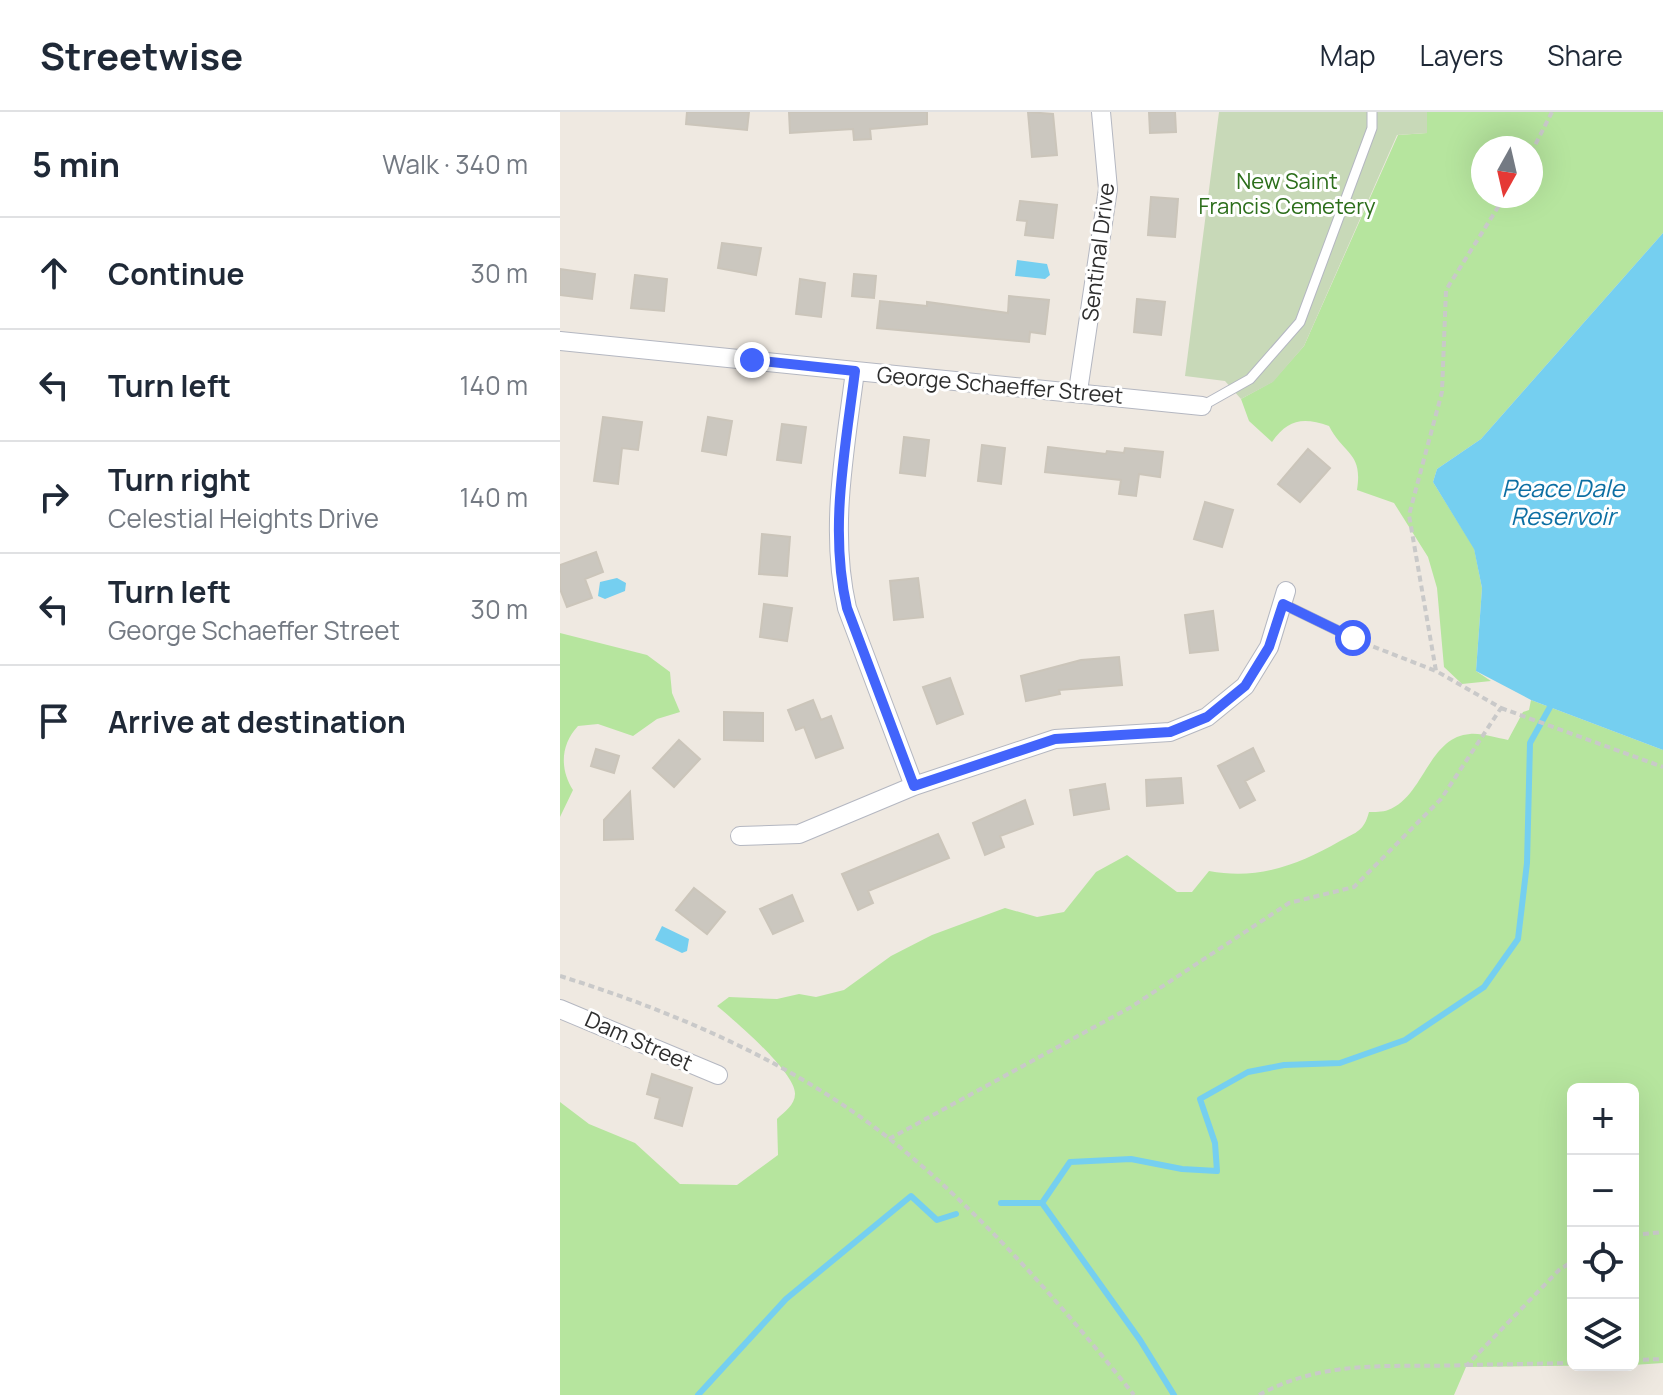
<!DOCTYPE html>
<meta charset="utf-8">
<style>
body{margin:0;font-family:Manrope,sans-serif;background:#f6f6f7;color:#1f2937}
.controls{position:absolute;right:24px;bottom:24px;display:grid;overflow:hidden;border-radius:12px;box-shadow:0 8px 32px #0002}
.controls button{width:72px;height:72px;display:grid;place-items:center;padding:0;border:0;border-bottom:2px solid #e0e1e3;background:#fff;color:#1f2937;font:40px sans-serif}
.compass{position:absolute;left:911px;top:24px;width:72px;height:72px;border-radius:50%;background:#fff;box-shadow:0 8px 32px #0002;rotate:188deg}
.stop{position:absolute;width:24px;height:24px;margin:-18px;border:6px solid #4264fb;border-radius:50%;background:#fff}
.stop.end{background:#4264fb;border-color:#fff;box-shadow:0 2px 8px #0008}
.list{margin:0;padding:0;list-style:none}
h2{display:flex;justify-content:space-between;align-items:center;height:104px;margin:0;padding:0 32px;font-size:34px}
h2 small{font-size:26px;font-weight:400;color:#747a83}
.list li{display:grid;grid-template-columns:52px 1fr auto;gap:24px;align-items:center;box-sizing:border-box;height:112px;padding:0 32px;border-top:2px solid #e0e1e3}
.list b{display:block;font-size:30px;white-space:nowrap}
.list p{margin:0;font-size:26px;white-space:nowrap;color:#747a83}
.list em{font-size:26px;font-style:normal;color:#747a83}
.icon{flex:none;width:44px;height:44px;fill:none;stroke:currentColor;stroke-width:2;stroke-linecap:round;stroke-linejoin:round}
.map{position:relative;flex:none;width:1103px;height:1283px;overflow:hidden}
header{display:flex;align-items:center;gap:48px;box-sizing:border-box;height:112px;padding:0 40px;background:#fff;border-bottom:2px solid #e0e1e3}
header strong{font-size:38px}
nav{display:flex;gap:44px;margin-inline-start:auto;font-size:28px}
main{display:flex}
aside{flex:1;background:#fff}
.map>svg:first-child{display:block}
</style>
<header>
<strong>Streetwise</strong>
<nav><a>Map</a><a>Layers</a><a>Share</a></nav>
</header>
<main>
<aside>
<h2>5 min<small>Walk · 340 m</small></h2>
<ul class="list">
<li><svg class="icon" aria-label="ahead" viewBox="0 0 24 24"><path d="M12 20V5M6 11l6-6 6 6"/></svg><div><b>Continue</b></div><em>30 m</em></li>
<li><svg class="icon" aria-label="left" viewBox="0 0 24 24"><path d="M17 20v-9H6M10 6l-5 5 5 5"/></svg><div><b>Turn left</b></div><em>140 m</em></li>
<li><svg class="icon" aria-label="right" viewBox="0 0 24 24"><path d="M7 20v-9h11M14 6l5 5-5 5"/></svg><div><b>Turn right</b><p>Celestial Heights Drive</p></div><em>140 m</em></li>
<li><svg class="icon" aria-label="left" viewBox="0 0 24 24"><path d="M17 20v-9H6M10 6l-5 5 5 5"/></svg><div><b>Turn left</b><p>George Schaeffer Street</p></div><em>30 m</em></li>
<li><svg class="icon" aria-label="arrive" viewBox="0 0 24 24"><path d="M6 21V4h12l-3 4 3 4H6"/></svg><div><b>Arrive at destination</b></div></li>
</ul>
</aside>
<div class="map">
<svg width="1103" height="1283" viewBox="0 0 1103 1283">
<rect width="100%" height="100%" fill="#efe9e1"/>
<path fill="#b6e59e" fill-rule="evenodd" d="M 867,0 L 1103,0 L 1103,121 L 921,327 L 877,357 L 873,370 L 914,436 L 922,476 L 916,559 L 931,569 L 902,572 L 884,555 L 877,476 L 868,445 L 834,391 L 797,378 C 803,340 784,343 769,314 C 743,305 728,307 712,330 L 689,309 L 681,287 L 712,270 L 744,234 L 838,23 L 867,21 ZM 923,36 L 971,36 L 971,84 L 923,84 Z
M 0,521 L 87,543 L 110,560 L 112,581 L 120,600 L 97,607 L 73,624 L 38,612 L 18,614 C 0,633 0,658 13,678 L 0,705 Z
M 971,588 L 1103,638 L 1103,1251 L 1073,1253 L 1073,977 L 1013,977 L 1013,1253 L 1068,1253 L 906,1255 L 894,1283 L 0,1283 L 0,990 L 29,1012 L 75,1031 L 120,1072 L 177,1073 L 218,1043 L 217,1007 C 224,1000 235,993 235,982 C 236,961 174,908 157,894 L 169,885 L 217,887 L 239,882 L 256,885 L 284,878 L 331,844 L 372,823 L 445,796 L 477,805 L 504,800 L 536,760 L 567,743 L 617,780 L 632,780 L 649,759 C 699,768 738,753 780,729 C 797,720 804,719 809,700 C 814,700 823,700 828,698 C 864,685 868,625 910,622 C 922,621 937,626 948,628 L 963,600 L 969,598 Z"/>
<path fill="#c8d9b8" d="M 659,0 L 867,0 L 867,21 L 837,23 L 744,234 L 713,270 L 681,287 L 665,269 L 625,264 Z"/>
<path fill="#75cff0" d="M 1103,121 L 1103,638 L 971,588 L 916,559 L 922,476 L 914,437 L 873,370 L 877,357 L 921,327 Z
M 457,148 L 487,152 L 490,163 L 485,167 L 455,164 Z
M 57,466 L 66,471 L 65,479 L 45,487 L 38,484 L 40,470 Z
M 102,814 L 129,827 L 127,839 L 122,841 L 95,828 Z"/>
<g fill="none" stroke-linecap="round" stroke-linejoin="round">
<path stroke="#75cff0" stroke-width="6" d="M 441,1091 L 482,1091 L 510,1050 L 571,1047 L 622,1057 L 657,1059 L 655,1031 L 640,987 L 688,960 L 724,953 L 780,951 L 845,928 L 924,875 L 958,827 L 967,751 L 970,631 L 990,595
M 482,1091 L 580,1228 L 614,1283
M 138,1283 L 226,1187 L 351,1084 L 377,1108 L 396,1102"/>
</g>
<path fill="#cbc7bf" stroke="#cbc5ba" stroke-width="2" d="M 127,0 L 189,0 L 187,18 L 126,12 Z
M 229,0 L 367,0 L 367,12 L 310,17 L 311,27 L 294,28 L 293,17 L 230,21 Z
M 468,0 L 493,2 L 497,43 L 472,45 Z
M 589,0 L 615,0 L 616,20 L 590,21 Z
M 591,85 L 618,87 L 615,125 L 588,123 Z
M 460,89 L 497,93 L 493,126 L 465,123 L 467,109 L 457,108 Z
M 162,131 L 201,136 L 196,163 L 158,156 Z
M 0,157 L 35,162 L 32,187 L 0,183 Z
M 294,162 L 316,164 L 314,186 L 292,184 Z
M 75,163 L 107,167 L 104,199 L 71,196 Z
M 240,167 L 265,171 L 261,205 L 236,202 Z
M 449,184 L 489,188 L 485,222 L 470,220 L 469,230 L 317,216 L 320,189 L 367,194 L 367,190 L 448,201 Z
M 577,187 L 605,190 L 601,223 L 574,220 Z
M 43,305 L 82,310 L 78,338 L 62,336 L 58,372 L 34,369 Z
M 148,305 L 172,309 L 166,343 L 142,339 Z
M 222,312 L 246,315 L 241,351 L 217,348 Z
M 344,325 L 369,328 L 365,364 L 340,361 Z
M 422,333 L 445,336 L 441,372 L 418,369 Z
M 488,335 L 546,342 L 547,339 L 564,341 L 565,336 L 603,340 L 600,365 L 579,362 L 576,384 L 559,382 L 561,368 L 485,360 Z
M 748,337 L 770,356 L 740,390 L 718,372 Z
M 645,390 L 673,398 L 662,435 L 634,427 Z
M 202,422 L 230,425 L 227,464 L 199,462 Z
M 36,440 L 43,460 L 25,467 L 32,486 L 7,495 L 0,477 L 0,453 Z
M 358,466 L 363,505 L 334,508 L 330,469 Z
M 204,492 L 232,496 L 227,529 L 200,525 Z
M 653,499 L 658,538 L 630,541 L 625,503 Z
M 559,545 L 562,573 L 499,578 L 500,582 L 466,589 L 461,564 L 521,548 Z
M 390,566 L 403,602 L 377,612 L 363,575 Z
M 253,588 L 261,608 L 271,604 L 283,636 L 256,646 L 244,615 L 236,618 L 228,598 Z
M 164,600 L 203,601 L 203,629 L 164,628 Z
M 119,628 L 140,647 L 114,675 L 93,656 Z
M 693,636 L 704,659 L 685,669 L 695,688 L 680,696 L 658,654 Z
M 36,637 L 59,644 L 54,661 L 31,654 Z
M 621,666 L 623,691 L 587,694 L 586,668 Z
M 545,672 L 549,697 L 514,703 L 510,678 Z
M 70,680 L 73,727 L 44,728 L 44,708 Z
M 465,688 L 473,712 L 440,724 L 444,735 L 425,743 L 413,711 Z
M 378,722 L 389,746 L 308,779 L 313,791 L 298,798 L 282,762 Z
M 134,776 L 165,800 L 147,822 L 116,798 Z
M 232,783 L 243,809 L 213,822 L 200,797 Z
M 92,962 L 132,976 L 122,1014 L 95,1006 L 100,986 L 87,982 Z"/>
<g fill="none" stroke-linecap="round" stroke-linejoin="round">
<defs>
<path id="lane" d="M 642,294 L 690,267 L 740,210 L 812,16 L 812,0
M 723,492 L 793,526"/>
<path id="street" d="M 0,229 L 642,294
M 295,259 C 285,339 269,417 287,496 L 354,674
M 518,279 L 548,77 L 541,0
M 180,724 L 239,722 L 354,674 L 495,627 L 610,620 L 647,605 L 685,574 L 709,535 L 726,479
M 0,897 L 158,963"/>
</defs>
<use href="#lane" stroke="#b4b7c1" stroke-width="11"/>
<use href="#street" stroke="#b4b7c1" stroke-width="20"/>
<path stroke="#c9c9c9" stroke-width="4" stroke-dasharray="6 4" stroke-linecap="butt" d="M 971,41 L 992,0
M 804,531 L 876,559
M 941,596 L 1103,655
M 0,864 C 116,900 236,952 331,1028 C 424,1103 500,1191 574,1283
M 329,1027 L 571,895 L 729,791 L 794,775 L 881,687 L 941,596 L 876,559 L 849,403 L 882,280 L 886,178 L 945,84
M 1073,1123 L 1103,1120
M 1073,1248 L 1103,1247
M 907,1253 L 1013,1251
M 699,1283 C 766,1246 834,1256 907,1253 L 999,1158 L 1013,1149"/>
<use href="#lane" stroke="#fff" stroke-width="9"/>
<use href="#street" stroke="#fff" stroke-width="18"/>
</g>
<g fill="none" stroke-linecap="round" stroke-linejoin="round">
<path stroke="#4264fb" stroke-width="10" d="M 192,248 L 295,259 C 285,339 269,418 287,496 L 354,674 L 495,627 L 610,620 L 647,605 L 685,574 L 709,535 L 723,492 L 793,526"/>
</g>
<g text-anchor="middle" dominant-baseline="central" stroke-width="6" stroke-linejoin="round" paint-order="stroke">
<g font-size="22" fill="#2c6e1b" stroke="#fff">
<text x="727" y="69">New Saint<tspan x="727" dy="25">Francis Cemetery</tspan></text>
</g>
<g font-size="22" fill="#2e2e2e" stroke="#fff">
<text transform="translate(538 140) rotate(-83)">Sentinal Drive</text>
<text transform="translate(440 273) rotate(5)">George Schaeffer Street</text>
<text transform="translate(79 929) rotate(24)">Dam Street</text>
</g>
<g font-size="24" font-style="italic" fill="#0d6fa3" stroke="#fff">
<text x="1003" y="375">Peace Dale<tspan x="1003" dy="28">Reservoir</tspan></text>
</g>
</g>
</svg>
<div class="controls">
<button>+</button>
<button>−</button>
<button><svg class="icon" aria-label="locate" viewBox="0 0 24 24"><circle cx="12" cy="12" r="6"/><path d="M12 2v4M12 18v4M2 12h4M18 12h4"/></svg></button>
<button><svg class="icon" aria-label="layers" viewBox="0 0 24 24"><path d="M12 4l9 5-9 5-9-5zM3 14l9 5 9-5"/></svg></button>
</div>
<svg class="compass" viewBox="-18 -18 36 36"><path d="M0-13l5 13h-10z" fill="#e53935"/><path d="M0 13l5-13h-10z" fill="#747a83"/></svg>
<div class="stop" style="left:793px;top:526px"></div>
<div class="stop end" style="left:192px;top:248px"></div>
</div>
</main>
